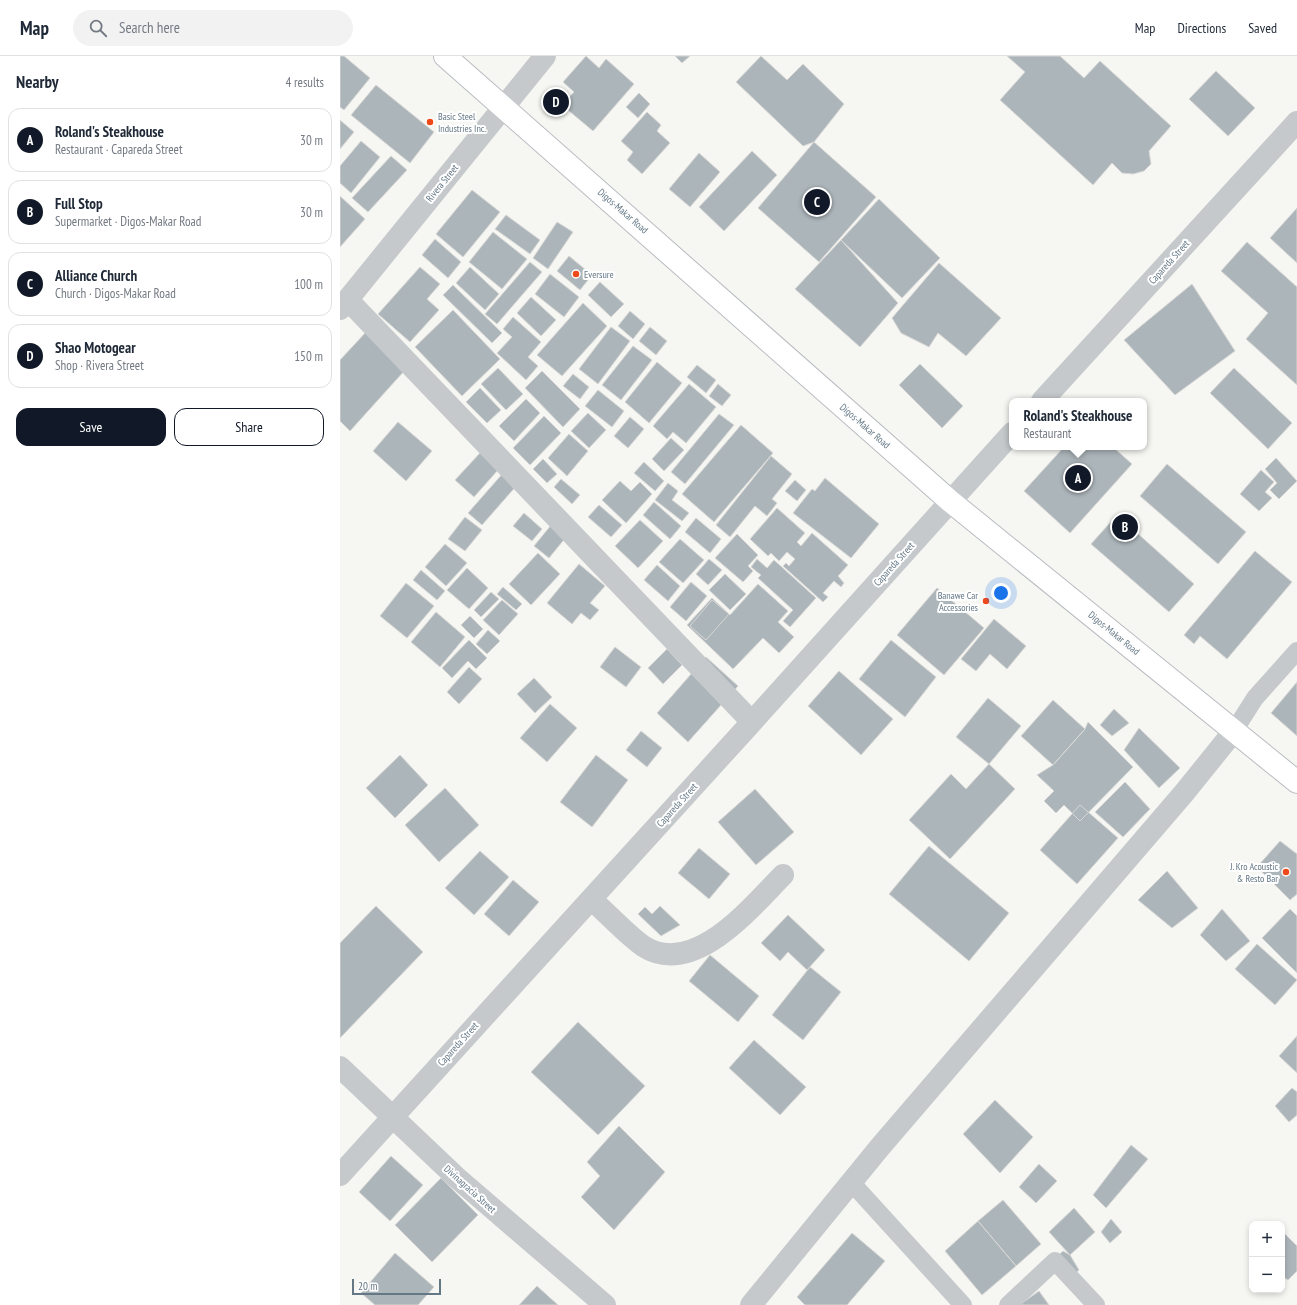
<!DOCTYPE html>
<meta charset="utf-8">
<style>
body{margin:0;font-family:"PT Sans Narrow",sans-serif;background:#f2f2f3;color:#1f2937}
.controls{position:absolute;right:12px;bottom:12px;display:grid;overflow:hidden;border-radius:8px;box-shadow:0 2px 6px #0003}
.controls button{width:36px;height:36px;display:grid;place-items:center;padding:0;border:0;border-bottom:1px solid #e0e1e3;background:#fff;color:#1f2937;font:20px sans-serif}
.scale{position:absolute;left:12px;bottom:10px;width:89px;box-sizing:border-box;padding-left:4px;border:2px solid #637785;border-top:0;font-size:11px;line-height:14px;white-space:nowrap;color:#637785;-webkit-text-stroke:3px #fff;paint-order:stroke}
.you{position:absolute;left:661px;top:537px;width:14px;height:14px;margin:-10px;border:3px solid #fff;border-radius:50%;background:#1a73e8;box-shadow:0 0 0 6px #1a73e833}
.badge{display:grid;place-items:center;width:26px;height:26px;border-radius:50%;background:#111827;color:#fff;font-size:13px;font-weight:700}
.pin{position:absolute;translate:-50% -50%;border:2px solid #fff;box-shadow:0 1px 4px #0006}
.popup{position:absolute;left:669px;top:342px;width:138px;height:52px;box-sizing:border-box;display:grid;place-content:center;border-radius:8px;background:#fff;filter:drop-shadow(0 1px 3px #0005);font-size:13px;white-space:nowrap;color:#747a83}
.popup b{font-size:15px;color:#1f2937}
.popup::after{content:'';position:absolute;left:50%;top:100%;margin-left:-8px;border:8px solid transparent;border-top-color:#fff}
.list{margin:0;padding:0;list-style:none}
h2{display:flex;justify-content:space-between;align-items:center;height:52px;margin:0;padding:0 16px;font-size:17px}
h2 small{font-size:13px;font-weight:400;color:#747a83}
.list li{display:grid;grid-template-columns:26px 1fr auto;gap:12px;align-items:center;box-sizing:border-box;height:64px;margin:0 8px 8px;padding:0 8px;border:1px solid #e0e1e3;border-radius:12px}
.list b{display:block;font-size:15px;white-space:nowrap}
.list p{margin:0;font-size:13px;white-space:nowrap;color:#747a83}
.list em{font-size:13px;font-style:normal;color:#747a83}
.actions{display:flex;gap:8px;padding:12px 16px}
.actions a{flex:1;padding:9px 0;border:1px solid #111827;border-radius:12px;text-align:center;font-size:14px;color:#111827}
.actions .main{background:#111827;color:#fff}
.icon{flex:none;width:22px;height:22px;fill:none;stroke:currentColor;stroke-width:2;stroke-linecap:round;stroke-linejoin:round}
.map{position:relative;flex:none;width:957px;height:1249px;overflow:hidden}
header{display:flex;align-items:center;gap:24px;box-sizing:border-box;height:56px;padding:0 20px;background:#fff;border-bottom:1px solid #e0e1e3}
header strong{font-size:19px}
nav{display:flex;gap:22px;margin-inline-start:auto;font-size:14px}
.search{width:280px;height:36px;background:#f2f2f3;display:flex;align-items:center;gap:10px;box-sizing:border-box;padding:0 14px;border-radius:22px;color:#747a83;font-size:15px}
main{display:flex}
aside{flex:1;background:#fff}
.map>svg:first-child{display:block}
</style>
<header>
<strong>Map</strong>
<div class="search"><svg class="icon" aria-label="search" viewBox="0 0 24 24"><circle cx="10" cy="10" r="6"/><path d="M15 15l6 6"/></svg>Search here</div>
<nav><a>Map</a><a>Directions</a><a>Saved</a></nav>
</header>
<main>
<aside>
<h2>Nearby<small>4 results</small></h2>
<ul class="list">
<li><span class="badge">A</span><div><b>Roland's Steakhouse</b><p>Restaurant · Capareda Street</p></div><em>30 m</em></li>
<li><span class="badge">B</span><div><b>Full Stop</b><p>Supermarket · Digos-Makar Road</p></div><em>30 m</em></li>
<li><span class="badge">C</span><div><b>Alliance Church</b><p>Church · Digos-Makar Road</p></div><em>100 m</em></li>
<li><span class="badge">D</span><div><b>Shao Motogear</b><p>Shop · Rivera Street</p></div><em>150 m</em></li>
</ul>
<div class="actions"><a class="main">Save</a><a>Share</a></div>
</aside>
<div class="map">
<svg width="957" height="1249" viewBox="0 0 957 1249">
<rect width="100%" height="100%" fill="#f6f6f2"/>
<path fill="#acb5ba" stroke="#d8d7d5" d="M 0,0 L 4,0 L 30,22 L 4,54 L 0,51 Z
M 246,0 L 259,12 L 266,3 L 294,28 L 253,75 L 222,49 L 234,36 L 223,26 Z
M 335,0 L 350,0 L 342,7 Z
M 421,0 L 447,24 L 463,8 L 504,48 L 474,86 L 463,90 L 396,26 Z
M 667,0 L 720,0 L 744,22 L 760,5 L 831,70 L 809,95 L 811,108 L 804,115 L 793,118 L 782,117 L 772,107 L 753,129 L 660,44 L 685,16 Z
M 876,15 L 915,52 L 888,80 L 849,43 Z
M 36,29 L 94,76 L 70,107 L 11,59 Z
M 299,37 L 310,48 L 298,62 L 286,51 Z
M 307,56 L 321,69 L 317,75 L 330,87 L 302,118 L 287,104 L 293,96 L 281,85 Z
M 0,64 L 14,76 L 0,93 Z
M 21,85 L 40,101 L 11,137 L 0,127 L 0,110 Z
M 474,86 L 536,141 L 479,206 L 418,152 Z
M 412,95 L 437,119 L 384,175 L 359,151 Z
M 359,97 L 380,116 L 350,151 L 329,133 Z
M 51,100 L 67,114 L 28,156 L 12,142 Z
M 132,134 L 160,156 L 123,201 L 96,178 Z
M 0,140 L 25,163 L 0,191 Z
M 539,143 L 600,202 L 562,242 L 501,184 Z
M 957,152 L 957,207 L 930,182 Z
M 166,159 L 200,184 L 190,198 L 155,173 Z
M 217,166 L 233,176 L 208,213 L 193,202 Z
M 153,176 L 187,203 L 162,233 L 129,206 Z
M 95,183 L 121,206 L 108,222 L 82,199 Z
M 501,184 L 558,247 L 520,291 L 455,233 Z
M 907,186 L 957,231 L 957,329 L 906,283 L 928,257 L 881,215 Z
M 229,200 L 252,219 L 240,234 L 217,215 Z
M 190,206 L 202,216 L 157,268 L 145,258 Z
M 599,207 L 661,262 L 626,300 L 598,277 L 589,291 L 561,277 L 552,262 Z
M 80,211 L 100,228 L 87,243 L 99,254 L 70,286 L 38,258 Z
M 130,211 L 159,238 L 145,254 L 116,227 Z
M 210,218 L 239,241 L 224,261 L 195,238 Z
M 260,226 L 284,248 L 271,261 L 248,239 Z
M 852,228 L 895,295 L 835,339 L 784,284 Z
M 113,229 L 162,277 L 152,287 L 103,239 Z
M 191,241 L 216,264 L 201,280 L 177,257 Z
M 243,247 L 267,270 L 222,320 L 197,299 Z
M 113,254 L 160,303 L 122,340 L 75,291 Z
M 290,255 L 305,268 L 293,283 L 278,270 Z
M 173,261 L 201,286 L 188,301 L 198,310 L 186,324 L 157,297 L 172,281 L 163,273 Z
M 271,271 L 290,285 L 258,328 L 239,313 Z
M 310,271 L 327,285 L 316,299 L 299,285 Z
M 26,276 L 66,313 L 10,375 L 0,365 L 0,304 Z
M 293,290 L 312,304 L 281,344 L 262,329 Z
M 317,306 L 342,327 L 309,367 L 285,346 Z
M 580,308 L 623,350 L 602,372 L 559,329 Z
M 357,309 L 376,324 L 366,337 L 347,321 Z
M 158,312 L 183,338 L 166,354 L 141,328 Z
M 894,312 L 952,367 L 928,393 L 870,337 Z
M 202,315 L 240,353 L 223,371 L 185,332 Z
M 233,318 L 249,331 L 240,343 L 223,330 Z
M 349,328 L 376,351 L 346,387 L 333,376 L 327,383 L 313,370 Z
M 378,328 L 391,339 L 382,350 L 369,340 Z
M 140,332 L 161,354 L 147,367 L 126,346 Z
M 258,334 L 284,355 L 272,371 L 245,350 Z
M 186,343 L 200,357 L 174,385 L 159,370 Z
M 248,357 L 266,374 L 249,392 L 231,375 Z
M 379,358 L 394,369 L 345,428 L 331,416 Z
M 204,360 L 221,377 L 190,409 L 173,392 Z
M 290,361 L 304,373 L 288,392 L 274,380 Z
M 58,366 L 92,395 L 66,425 L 33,395 Z
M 401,369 L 433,397 L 374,466 L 342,438 Z
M 229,378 L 248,395 L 227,420 L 208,402 Z
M 331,382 L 344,394 L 324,415 L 312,403 Z
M 724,391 L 773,391 L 792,408 L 730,477 L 684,435 Z
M 140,397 L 158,414 L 134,441 L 115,424 Z
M 431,400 L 452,418 L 432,443 L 437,447 L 427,460 L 415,450 L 390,481 L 376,469 Z
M 936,402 L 957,425 L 939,443 L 930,434 L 937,427 L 925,413 Z
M 203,403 L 217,418 L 207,427 L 193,413 Z
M 304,406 L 324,425 L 315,435 L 294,417 Z
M 827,408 L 906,476 L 878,508 L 800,440 Z
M 921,414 L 934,426 L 925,436 L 932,442 L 919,455 L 900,438 Z
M 164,416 L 178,428 L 142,469 L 128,457 Z
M 485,422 L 539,468 L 511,502 L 453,457 L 472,433 L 475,435 Z
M 221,423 L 240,439 L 232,448 L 214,431 Z
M 455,424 L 466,434 L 457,445 L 445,435 Z
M 280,425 L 291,435 L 300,426 L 312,438 L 286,467 L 262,444 Z
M 328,427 L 338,435 L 332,444 L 349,457 L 342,465 L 315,444 Z
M 314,446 L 341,470 L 330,483 L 303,459 Z
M 259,449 L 282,469 L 271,481 L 248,461 Z
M 437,452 L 465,477 L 457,486 L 461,490 L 472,477 L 508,509 L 498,520 L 504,527 L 501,531 L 494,525 L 483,537 L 488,541 L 483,546 L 443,510 L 446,507 L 449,510 L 455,503 L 447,496 L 439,505 L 431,497 L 428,500 L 410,483 Z
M 184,457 L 202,473 L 192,485 L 173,470 Z
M 777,459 L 854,528 L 829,556 L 751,488 Z
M 125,461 L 142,474 L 125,495 L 108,483 Z
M 356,462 L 381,483 L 370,497 L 345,476 Z
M 216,463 L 231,475 L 209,502 L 194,490 Z
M 300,464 L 323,485 L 298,512 L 275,490 Z
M 397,478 L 418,499 L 408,510 L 413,515 L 403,526 L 375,502 Z
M 340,483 L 364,504 L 343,527 L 319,506 Z
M 105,488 L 127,507 L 106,530 L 85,511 Z
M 915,495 L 952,526 L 887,603 L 860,580 L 854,588 L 844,579 Z
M 198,497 L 220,518 L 191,549 L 169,528 Z
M 369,503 L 382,514 L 368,529 L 356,518 Z
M 417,503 L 427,512 L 434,504 L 476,542 L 450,571 L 443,565 L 453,554 L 418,522 L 421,519 L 411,511 Z
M 239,508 L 265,530 L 250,547 L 259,554 L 250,564 L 241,557 L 232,568 L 207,547 Z
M 317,509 L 340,530 L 328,545 L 304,524 Z
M 127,512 L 148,532 L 129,553 L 107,534 Z
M 81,514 L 105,535 L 97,544 L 73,524 Z
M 385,518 L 406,538 L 390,554 L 369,534 Z
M 351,526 L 367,540 L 346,565 L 330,551 Z
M 66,527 L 94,550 L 67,582 L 40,560 Z
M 418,528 L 448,555 L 438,566 L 454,581 L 439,597 L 423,582 L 393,613 L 347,569 L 372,542 L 390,559 Z
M 163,531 L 182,548 L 176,554 L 157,538 Z
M 597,532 L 644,572 L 604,619 L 557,579 Z
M 151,536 L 159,543 L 141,561 L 134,554 Z
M 162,544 L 178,558 L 159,579 L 143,564 Z
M 372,544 L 389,558 L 366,584 L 350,570 Z
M 96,556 L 125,581 L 100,611 L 71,586 Z
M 130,560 L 143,573 L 134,582 L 121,569 Z
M 654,563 L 686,590 L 667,613 L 650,598 L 636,615 L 621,603 Z
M 148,574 L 160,585 L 147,598 L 136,588 Z
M 129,584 L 147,602 L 136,613 L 128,605 L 112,622 L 102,612 Z
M 551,584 L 596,621 L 565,661 L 519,623 Z
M 275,591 L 301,611 L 286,631 L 260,611 Z
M 327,593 L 342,609 L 323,628 L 308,612 Z
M 366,601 L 398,630 L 348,686 L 317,657 Z
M 129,611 L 142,623 L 119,648 L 107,636 Z
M 499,615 L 553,663 L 521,699 L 468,650 Z
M 194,622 L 212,641 L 195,657 L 177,638 Z
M 957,626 L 957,680 L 931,657 Z
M 648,642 L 681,670 L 649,708 L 616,681 Z
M 713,644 L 745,673 L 713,709 L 681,680 Z
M 210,648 L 237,672 L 207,706 L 180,682 Z
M 774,653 L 789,667 L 772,680 L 760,669 Z
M 748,666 L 793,711 L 740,765 L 724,749 L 716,757 L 704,745 L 714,735 L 697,719 L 713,709 L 745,673 Z
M 799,672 L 840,712 L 819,732 L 784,694 Z
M 301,675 L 322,692 L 307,711 L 286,694 Z
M 60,699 L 88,729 L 55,762 L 26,732 Z
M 256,699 L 288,724 L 252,771 L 220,746 Z
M 649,708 L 675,733 L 610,803 L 569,764 L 611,718 L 626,733 Z
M 785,726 L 810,753 L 783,781 L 755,756 Z
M 105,732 L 139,769 L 99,806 L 65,769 Z
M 415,733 L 454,776 L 416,809 L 378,766 Z
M 740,749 L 778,782 L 737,828 L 700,794 Z
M 940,785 L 957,798 L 957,838 L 950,844 L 917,811 Z
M 589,790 L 669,857 L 629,905 L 549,838 Z
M 359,792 L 390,818 L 369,843 L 338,817 Z
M 140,795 L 169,821 L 134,859 L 105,832 Z
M 827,815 L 858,852 L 832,872 L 798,844 Z
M 173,824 L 199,846 L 169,880 L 144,858 Z
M 36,850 L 83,896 L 0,982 L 0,887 Z
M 320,850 L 340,869 L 321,880 L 298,858 L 305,851 L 312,858 Z
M 882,853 L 910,885 L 886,905 L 860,879 Z
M 950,853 L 957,860 L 957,917 L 922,882 Z
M 448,859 L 485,894 L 467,914 L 448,896 L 440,905 L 421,887 Z
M 917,888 L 957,924 L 935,949 L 895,913 Z
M 370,899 L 419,940 L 398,966 L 349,925 Z
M 470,911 L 501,936 L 463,984 L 432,959 Z
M 238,966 L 305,1030 L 258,1079 L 191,1016 Z
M 957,980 L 957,1017 L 939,1000 Z
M 414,984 L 466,1031 L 440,1059 L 389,1012 Z
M 952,1032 L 957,1036 L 957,1059 L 949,1066 L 935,1050 Z
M 655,1044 L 693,1081 L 660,1117 L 623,1078 Z
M 279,1070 L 325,1116 L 274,1174 L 241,1141 L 260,1120 L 247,1106 Z
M 791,1089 L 808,1103 L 766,1152 L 753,1139 Z
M 51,1100 L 83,1129 L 50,1165 L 19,1136 Z
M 699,1108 L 717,1125 L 696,1147 L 679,1131 Z
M 101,1122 L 138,1159 L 92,1206 L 55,1169 Z
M 663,1144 L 701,1188 L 676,1210 L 638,1165 Z
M 734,1152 L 755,1176 L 730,1199 L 709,1176 Z
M 771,1163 L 782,1176 L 770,1187 L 761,1176 Z
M 638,1165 L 676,1210 L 642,1239 L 605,1195 Z
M 942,1175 L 957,1190 L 957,1215 L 948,1224 L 942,1220 Z
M 512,1177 L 545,1205 L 507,1249 L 465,1249 L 457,1241 Z
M 723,1195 L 730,1199 L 739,1214 L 727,1224 L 711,1206 Z
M 55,1197 L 94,1231 L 78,1249 L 35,1249 L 21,1237 Z
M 197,1230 L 218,1249 L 179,1249 Z
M 699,1235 L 709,1249 L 682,1249 L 681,1248 Z"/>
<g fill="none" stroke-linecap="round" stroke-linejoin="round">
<defs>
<path id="primary" d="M 105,0 L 610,445 L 957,726"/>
</defs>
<use href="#primary" stroke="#b8bcc0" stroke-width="24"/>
<path stroke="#c5c9cc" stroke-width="18" d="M 894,675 L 915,642 L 957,595
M 511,1126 L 623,1249
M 668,1249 L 715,1205 L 756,1249"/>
<path stroke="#c5c9cc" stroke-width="22" d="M 8,244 L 412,666
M 0,253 L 205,0
M 702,345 L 957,66
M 251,843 C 267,857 286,878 303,890 C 354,923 412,850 443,819
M 0,1011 L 116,1121 L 265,1249
M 0,1119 L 412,666 L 672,377
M 411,1249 L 540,1091 L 844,737 L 894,675"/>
<use href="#primary" stroke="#fff" stroke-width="22"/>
</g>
<g fill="#ee481b" stroke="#fff" stroke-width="1.5">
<circle cx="90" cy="66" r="4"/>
<circle cx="236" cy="218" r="4"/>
<circle cx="646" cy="545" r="4"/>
<circle cx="946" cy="816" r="4"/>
</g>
<g text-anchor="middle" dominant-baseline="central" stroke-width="4" stroke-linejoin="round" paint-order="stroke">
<g font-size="10" fill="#637785" stroke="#fff" text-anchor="start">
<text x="98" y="60">Basic Steel<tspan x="98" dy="12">Industries Inc.</tspan></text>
<text x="244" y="218">Eversure</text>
<text x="638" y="539" text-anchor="end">Banawe Car<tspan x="638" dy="12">Accessories</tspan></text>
<text x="938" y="810" text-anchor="end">J. Kro Acoustic<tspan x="938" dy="12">&amp; Resto Bar</tspan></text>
</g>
<g font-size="10" fill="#637785" stroke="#fff">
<text transform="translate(102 127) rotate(-51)">Rivera Street</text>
<text transform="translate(283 155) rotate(41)">Digos-Makar Road</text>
<text transform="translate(829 206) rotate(-48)">Capareda Street</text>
<text transform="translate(525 370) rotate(41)">Digos-Makar Road</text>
<text transform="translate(554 508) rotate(-48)">Capareda Street</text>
<text transform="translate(774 577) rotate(39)">Digos-Makar Road</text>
<text transform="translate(337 749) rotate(-48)">Capareda Street</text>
<text transform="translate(118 988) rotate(-48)">Capareda Street</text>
<text transform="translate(130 1133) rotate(42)">Divinagracia Street</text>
</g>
</g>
</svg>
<div class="controls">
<button>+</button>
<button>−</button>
</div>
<div class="scale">20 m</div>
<div class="you"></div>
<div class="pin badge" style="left:738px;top:422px">A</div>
<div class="popup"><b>Roland's Steakhouse</b>Restaurant</div>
<div class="pin badge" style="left:785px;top:471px">B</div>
<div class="pin badge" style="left:477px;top:146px">C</div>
<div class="pin badge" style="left:216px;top:46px">D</div>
</div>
</main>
